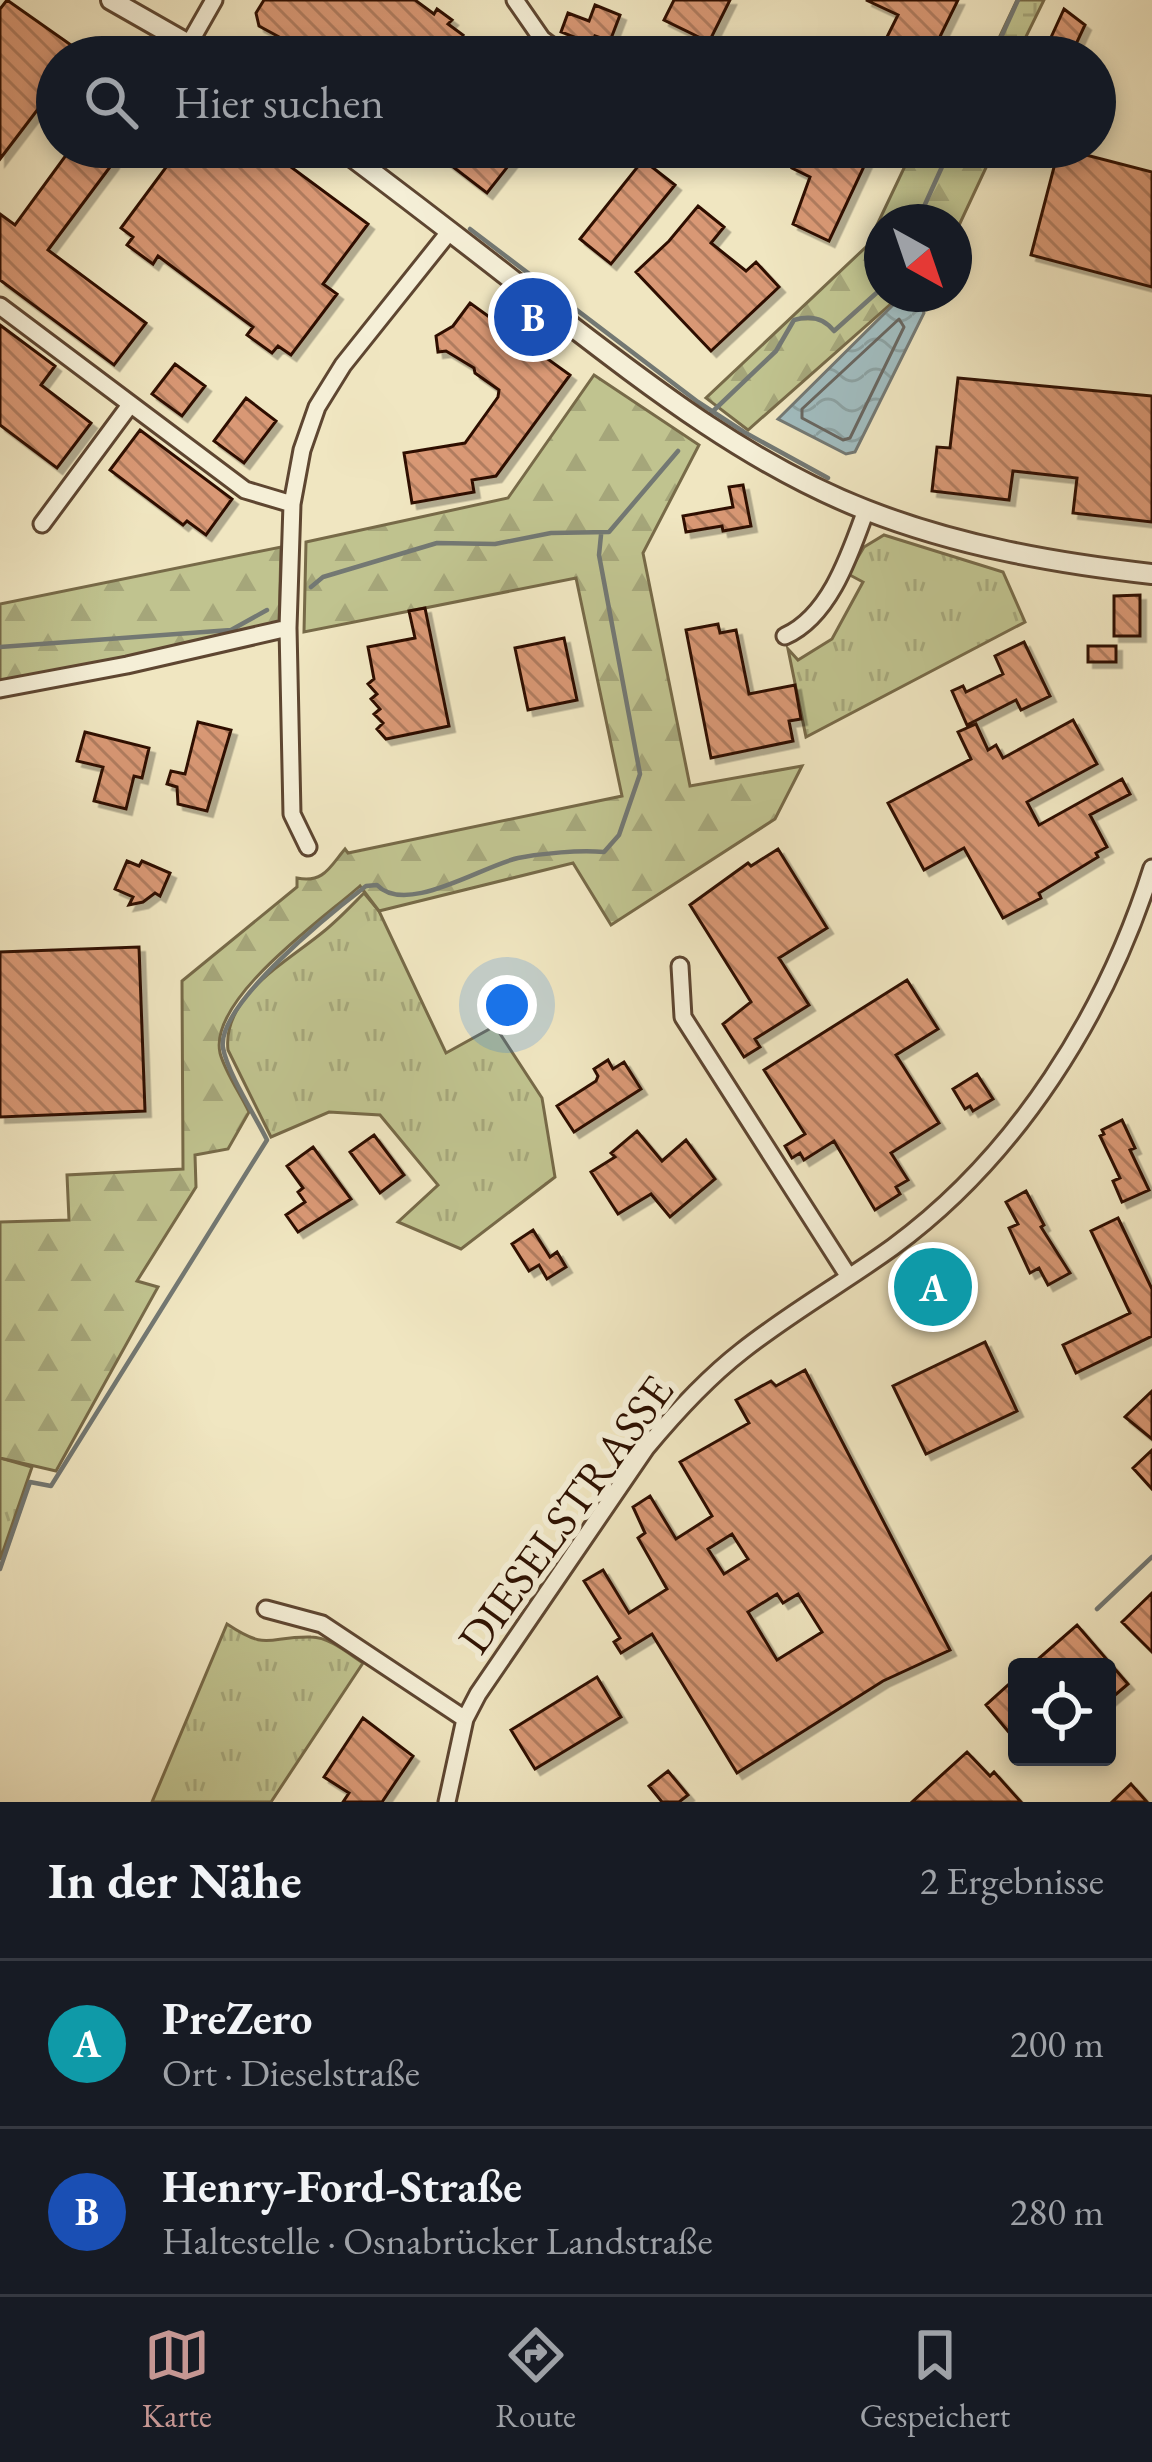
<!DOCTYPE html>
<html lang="de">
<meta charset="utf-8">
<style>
body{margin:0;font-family:"EB Garamond",serif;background:#20242c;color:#f1f3f6}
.controls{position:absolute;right:36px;bottom:36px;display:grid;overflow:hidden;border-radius:12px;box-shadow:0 6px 18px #0003}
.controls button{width:108px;height:108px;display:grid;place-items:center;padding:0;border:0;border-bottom:3px solid #363941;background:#171b24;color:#f1f3f6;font:60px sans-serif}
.compass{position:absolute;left:864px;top:204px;width:108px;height:108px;border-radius:50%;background:#171b24;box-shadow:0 6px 18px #0003;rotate:140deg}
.you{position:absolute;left:507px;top:1005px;width:42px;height:42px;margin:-30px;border:9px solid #fff;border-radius:50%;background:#1a73e8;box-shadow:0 0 0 18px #1a73e833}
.badge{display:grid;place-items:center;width:78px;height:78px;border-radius:50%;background:#c59692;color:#fff;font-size:39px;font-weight:700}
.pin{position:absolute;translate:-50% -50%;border:6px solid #fff;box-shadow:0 3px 12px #0006}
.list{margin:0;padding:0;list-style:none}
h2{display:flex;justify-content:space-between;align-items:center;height:156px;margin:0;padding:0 48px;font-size:51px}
h2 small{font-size:39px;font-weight:400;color:#9ea1a6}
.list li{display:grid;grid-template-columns:78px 1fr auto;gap:36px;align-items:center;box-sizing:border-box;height:168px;padding:0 48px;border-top:3px solid #363941}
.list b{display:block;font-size:45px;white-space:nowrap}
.list p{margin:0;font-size:39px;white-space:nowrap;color:#9ea1a6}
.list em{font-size:39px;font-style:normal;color:#9ea1a6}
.icon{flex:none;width:66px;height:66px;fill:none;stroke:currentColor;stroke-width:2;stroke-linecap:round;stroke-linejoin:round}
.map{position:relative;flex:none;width:1152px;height:1802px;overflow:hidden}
.search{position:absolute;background:#171b24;box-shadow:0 6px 18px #0003;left:36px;right:36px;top:36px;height:132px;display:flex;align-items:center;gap:30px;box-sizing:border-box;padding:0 42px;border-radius:66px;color:#9ea1a6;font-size:45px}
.sheet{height:492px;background:#171b24}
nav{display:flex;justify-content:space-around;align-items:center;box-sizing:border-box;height:168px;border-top:3px solid #363941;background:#171b24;font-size:33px;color:#9ea1a6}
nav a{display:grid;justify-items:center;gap:6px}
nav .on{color:#c59692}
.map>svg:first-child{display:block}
</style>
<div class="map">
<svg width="1152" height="1802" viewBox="0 0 1152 1802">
<defs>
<pattern id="grass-tufts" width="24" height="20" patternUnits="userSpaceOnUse" patternTransform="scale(3)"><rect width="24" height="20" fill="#c0c38f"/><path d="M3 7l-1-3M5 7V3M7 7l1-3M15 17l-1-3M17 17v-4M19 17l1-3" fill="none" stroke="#a5a67a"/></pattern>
<pattern id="forest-firs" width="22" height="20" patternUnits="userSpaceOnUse" patternTransform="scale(3)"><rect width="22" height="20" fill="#c0c38f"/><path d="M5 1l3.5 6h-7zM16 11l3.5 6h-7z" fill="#a5a67a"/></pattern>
<pattern id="wetland-marsh" width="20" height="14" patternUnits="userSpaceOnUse" patternTransform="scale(3)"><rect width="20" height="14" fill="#c0c38f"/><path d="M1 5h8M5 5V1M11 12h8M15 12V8" fill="none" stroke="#a5a67a"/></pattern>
<pattern id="water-waves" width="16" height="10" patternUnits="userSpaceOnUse" patternTransform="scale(3)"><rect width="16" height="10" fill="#a1bcbf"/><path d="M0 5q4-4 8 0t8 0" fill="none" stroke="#8ba1a2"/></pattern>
<pattern id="building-back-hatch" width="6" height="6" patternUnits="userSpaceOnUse" patternTransform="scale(3)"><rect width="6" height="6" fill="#d99875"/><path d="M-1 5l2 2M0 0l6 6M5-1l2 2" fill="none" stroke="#b07b5e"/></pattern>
<filter id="shadow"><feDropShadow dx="5.5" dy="5.5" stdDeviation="0" flood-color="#0004"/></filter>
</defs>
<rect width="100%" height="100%" fill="#f0e6c1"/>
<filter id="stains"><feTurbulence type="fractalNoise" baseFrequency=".00167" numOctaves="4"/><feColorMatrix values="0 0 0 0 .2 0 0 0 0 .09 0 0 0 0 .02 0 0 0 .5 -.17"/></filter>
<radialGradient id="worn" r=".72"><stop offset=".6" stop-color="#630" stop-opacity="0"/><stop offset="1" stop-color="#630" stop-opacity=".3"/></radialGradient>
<path fill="url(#grass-tufts)" stroke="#776a48" stroke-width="3" d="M 884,535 L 1003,572 L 1025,622 L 806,737 L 788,649 L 798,660 L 832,639 L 863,582 L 848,574 L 864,547 Z
M 364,893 L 379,911 L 446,1053 L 495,1026 L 542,1098 L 555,1177 L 461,1249 L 398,1222 L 438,1185 L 380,1115 L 329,1112 L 271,1137 L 228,1050 C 222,996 288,961 323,932 C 338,920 351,906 364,893 Z
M 0,1458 L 32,1467 L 0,1560 Z
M 227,1624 C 269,1652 267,1636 311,1637 C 329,1637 348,1653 363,1663 L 271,1802 L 152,1802 Z"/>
<path fill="url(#forest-firs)" stroke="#776a48" stroke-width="3" d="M 914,147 L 971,147 L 991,157 L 954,236 L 954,222 L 882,222 L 882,294 L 902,294 L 748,430 L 706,398 L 867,246 Z
M 594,375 L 699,445 L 643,553 L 690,786 L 802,766 L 775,819 L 611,925 L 573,863 L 379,911 L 360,886 C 324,918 208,999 220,1053 C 225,1072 240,1093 249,1112 L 228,1149 L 195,1155 L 196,1187 L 137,1281 L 158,1287 L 56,1471 L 0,1458 L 0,1222 L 69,1220 L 67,1175 L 183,1169 L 182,981 L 297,887 L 297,878 C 324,884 331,865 345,849 L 348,853 L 622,796 L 576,578 L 304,632 L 306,542 L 508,498 Z
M 281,547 L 279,626 L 0,682 L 0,604 Z"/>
<path fill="url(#wetland-marsh)" stroke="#776a48" stroke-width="3" d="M 1017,0 L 1044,0 L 1016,57 L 990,57 Z"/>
<path fill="url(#water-waves)" stroke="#737873" stroke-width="3" d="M 906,301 L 920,304 L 924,313 L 855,452 L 846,454 L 778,419 L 896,302 Z"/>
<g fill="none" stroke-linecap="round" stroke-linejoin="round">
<path stroke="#686660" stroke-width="3" d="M 899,319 L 904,327 L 850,438 L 843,440 L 802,418 L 802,409 Z"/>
<path stroke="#737873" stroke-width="4.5" d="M 992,57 L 1018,0
M 917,222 L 951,147
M 470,229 L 698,402 L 744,432 L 828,478
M 710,414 L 776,351 L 794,320 C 810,315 824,318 834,331 L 882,288
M 311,587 L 323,577 L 437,543 L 495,544 L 551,533 L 609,532 L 678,451
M 0,647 L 231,630 L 267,610
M 0,1569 L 30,1482 L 51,1486 L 267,1140 C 254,1114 228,1074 223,1048 C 216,1005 332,912 366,886 L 377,885 C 406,916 482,866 518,858 C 544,853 578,850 604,852 L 619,835 L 640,774 L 599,555 L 601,535
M 1097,1609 L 1152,1557"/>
</g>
<path fill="url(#building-back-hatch)" stroke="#2e1101" stroke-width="3" fill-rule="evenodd" filter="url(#shadow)" d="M 7,0 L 88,57 L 57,57 L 57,97 L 51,92 L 0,159 L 0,9 Z
M 264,0 L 415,0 L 434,14 L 437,9 L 452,20 L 448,24 L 463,35 L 447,57 L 301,57 L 279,41 L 281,38 L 259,26 L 256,13 Z
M 674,0 L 730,0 L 709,42 L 664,20 Z
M 866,0 L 958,0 L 930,57 L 877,57 L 898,15 Z
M 595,5 L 620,15 L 610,41 L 595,36 L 592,44 L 561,32 L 568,13 L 589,21 Z
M 1064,9 L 1085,25 L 1070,57 L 1042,57 Z
M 72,147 L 92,147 L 113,163 L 48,250 L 146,323 L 114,365 L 0,280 L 0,214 L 15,225 Z
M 181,147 L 264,147 L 368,224 L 323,284 L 337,294 L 291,355 L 278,346 L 272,353 L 247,335 L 253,327 L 158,256 L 153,264 L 127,245 L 133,237 L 121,228 Z
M 454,147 L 523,147 L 487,193 L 444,160 Z
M 802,147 L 839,147 L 867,160 L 829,241 L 793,224 L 810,177 L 792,168 Z
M 1059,148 L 1152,172 L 1152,287 L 1031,255 Z
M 643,160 L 675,185 L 611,264 L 580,239 Z
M 698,206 L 724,227 L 711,243 L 746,271 L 756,262 L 779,287 L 711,351 L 636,272 L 669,241 Z
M 470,303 L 570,375 L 496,476 L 472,480 L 474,492 L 412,503 L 404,453 L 465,443 L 498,397 L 499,390 L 475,373 L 474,368 L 446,351 L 438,352 L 436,336 L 453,326 Z
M 0,325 L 55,366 L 41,385 L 91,423 L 57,468 L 0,425 Z
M 175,364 L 205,386 L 182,416 L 152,394 Z
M 958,378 L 1152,396 L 1152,522 L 1073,513 L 1077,478 L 1013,471 L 1009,500 L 932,491 L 937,447 L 950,448 Z
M 246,398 L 276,421 L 244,463 L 214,441 Z
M 140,430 L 232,499 L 206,535 L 187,521 L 183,525 L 110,470 Z
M 743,485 L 751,526 L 723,531 L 722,526 L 686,532 L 683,516 L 733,507 L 729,487 Z
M 1140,595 L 1140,636 L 1114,636 L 1114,596 Z
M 425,608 L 449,726 L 386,739 L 377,729 L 383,723 L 374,714 L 380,709 L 371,699 L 377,694 L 368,684 L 374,679 L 368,647 L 415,638 L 409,611 Z
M 718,624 L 720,633 L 736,630 L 749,694 L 795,685 L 801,719 L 789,721 L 793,741 L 711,758 L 686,630 Z
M 564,638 L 577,700 L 528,710 L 515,648 Z
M 1024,642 L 1050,696 L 1021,710 L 1016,700 L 967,725 L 952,691 L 963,686 L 966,692 L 1003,674 L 995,656 Z
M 1088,646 L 1116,646 L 1116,662 L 1088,662 Z
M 1073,720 L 1097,764 L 1027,802 L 1039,825 L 1122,779 L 1130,794 L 1090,815 L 1107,847 L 1096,853 L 1098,857 L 1039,893 L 1041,898 L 1003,918 L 964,848 L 924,870 L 888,803 L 971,759 L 958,732 L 976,724 L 988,750 L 996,745 L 1003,758 Z
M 198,722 L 231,730 L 207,811 L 178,804 L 177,787 L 167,784 L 171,771 L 185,774 Z
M 85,732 L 149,748 L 142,778 L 134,776 L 126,809 L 94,801 L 103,767 L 77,761 Z
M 778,849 L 827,928 L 779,958 L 809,1005 L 755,1039 L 760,1047 L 744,1057 L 723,1024 L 751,1002 L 690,905 L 748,863 L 751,866 Z
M 127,861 L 139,866 L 142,861 L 170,873 L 160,896 L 155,893 L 143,902 L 129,905 L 133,897 L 115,889 Z
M 139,947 L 145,1111 L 0,1117 L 0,952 Z
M 907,980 L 938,1029 L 896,1055 L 939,1123 L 891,1153 L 908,1180 L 896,1187 L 900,1194 L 875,1210 L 834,1141 L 804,1160 L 800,1153 L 792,1158 L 785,1146 L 805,1134 L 764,1070 Z
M 608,1060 L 613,1069 L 624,1062 L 641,1089 L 574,1132 L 557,1106 L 596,1081 L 598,1076 L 594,1069 Z
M 977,1074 L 993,1099 L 973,1111 L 970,1106 L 965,1109 L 953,1089 Z
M 1122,1120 L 1135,1148 L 1130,1150 L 1149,1190 L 1122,1202 L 1113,1181 L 1120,1178 L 1100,1136 L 1104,1134 L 1102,1130 Z
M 637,1131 L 662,1161 L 686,1140 L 715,1179 L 670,1217 L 651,1194 L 618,1214 L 591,1172 L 615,1157 L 611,1153 Z
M 374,1135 L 404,1175 L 380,1193 L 350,1152 Z
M 313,1147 L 351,1199 L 298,1232 L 286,1215 L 305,1202 L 298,1192 L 303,1188 L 287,1166 Z
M 1026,1191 L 1044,1225 L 1041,1227 L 1070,1273 L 1048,1285 L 1039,1268 L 1030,1273 L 1009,1228 L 1018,1224 L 1006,1202 Z
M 1118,1218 L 1152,1289 L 1152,1336 L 1076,1373 L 1063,1345 L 1130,1313 L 1091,1231 Z
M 533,1230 L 550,1257 L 557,1252 L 566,1267 L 547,1279 L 539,1265 L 529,1271 L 512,1244 Z
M 947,1263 L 960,1291 L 919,1310 L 906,1283 Z
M 985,1342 L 1017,1411 L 926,1454 L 893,1386 Z
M 805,1370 L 950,1650 L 883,1681 L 737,1773 L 652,1634 L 621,1653 L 614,1642 L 620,1638 L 584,1581 L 603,1570 L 629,1613 L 667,1589 L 638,1538 L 645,1533 L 633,1507 L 650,1496 L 676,1539 L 712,1516 L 680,1462 L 749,1423 L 736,1400 L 771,1381 L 776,1386 ZM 732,1534 L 748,1559 L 724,1574 L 708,1549 ZM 777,1594 L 783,1603 L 798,1594 L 822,1632 L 777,1660 L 748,1612 Z
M 1152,1391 L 1152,1439 L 1125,1417 Z
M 1152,1450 L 1152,1489 L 1133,1468 Z
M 1152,1593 L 1152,1652 L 1122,1622 Z
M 1077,1625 L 1128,1684 L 1107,1702 L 1107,1667 L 1029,1667 Z
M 597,1677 L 621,1717 L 535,1769 L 511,1730 Z
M 1017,1677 L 1017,1742 L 986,1705 Z
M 363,1718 L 413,1756 L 382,1802 L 343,1802 L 349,1793 L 324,1777 Z
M 967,1752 L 990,1776 L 994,1772 L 1021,1802 L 912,1802 Z
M 668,1771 L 688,1795 L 679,1802 L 662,1802 L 649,1786 Z
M 1131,1784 L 1147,1802 L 1112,1802 Z"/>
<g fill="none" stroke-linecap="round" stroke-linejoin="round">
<defs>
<path id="minor" d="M 515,0 L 542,39 L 566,57
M 189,44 L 214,0
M 0,306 L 245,490 L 292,504
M 42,524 L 130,405
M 785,636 C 830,616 850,554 866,510
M 0,689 L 127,665 L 288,628
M 308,847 L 292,814 L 288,628 L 292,504 L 302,450 L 317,407 L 343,365 L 450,231
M 680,966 L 683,1017 L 849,1277
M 266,1609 L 322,1624 L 465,1719
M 447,1802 L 465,1719 L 478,1694 L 646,1448 C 675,1413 706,1379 742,1351 C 790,1313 843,1283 893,1247 C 1017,1156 1106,1014 1152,868"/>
<path id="tertiary" d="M 111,0 L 211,57
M 339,147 C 412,202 485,258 557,315 C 653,389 753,466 866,510 C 958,546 1055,563 1152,574"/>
</defs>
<use href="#minor" stroke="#5e4631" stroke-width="21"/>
<use href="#tertiary" stroke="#5e4631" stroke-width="24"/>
<use href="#minor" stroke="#f5efd7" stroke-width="15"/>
<use href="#tertiary" stroke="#f5efd7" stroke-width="18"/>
</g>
<g text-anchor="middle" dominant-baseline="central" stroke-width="12" stroke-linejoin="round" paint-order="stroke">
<g font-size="45" fill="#2e1101" stroke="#f5efd7">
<text transform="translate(565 1514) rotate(-54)">DIESELSTRASSE</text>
</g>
</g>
<rect width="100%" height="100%" filter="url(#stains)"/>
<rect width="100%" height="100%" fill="url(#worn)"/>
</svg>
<div class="controls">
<button><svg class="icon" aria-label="locate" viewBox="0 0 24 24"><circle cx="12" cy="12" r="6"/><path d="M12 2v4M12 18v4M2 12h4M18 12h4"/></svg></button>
</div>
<svg class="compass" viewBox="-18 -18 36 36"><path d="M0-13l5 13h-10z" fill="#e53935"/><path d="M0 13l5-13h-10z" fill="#9ea1a6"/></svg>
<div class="you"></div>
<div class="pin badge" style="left:933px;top:1287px;background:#0f9aa8">A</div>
<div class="pin badge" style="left:533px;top:317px;background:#1a4fb4">B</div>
<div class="search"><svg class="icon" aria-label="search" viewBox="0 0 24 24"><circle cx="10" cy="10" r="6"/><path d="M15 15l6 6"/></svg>Hier suchen</div>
</div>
<section class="sheet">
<h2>In der Nähe<small>2 Ergebnisse</small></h2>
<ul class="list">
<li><span class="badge" style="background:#0f9aa8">A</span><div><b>PreZero</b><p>Ort · Dieselstraße</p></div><em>200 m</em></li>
<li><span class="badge" style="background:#1a4fb4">B</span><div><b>Henry-Ford-Straße</b><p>Haltestelle · Osnabrücker Landstraße</p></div><em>280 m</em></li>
</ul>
</section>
<nav>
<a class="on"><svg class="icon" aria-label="map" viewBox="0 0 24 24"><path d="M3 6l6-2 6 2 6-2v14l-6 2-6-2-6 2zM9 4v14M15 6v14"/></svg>Karte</a>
<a><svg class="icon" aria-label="directions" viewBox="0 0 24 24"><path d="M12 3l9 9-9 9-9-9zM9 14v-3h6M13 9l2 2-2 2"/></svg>Route</a>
<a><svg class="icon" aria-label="saved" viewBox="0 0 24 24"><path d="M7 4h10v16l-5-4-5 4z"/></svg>Gespeichert</a>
</nav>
